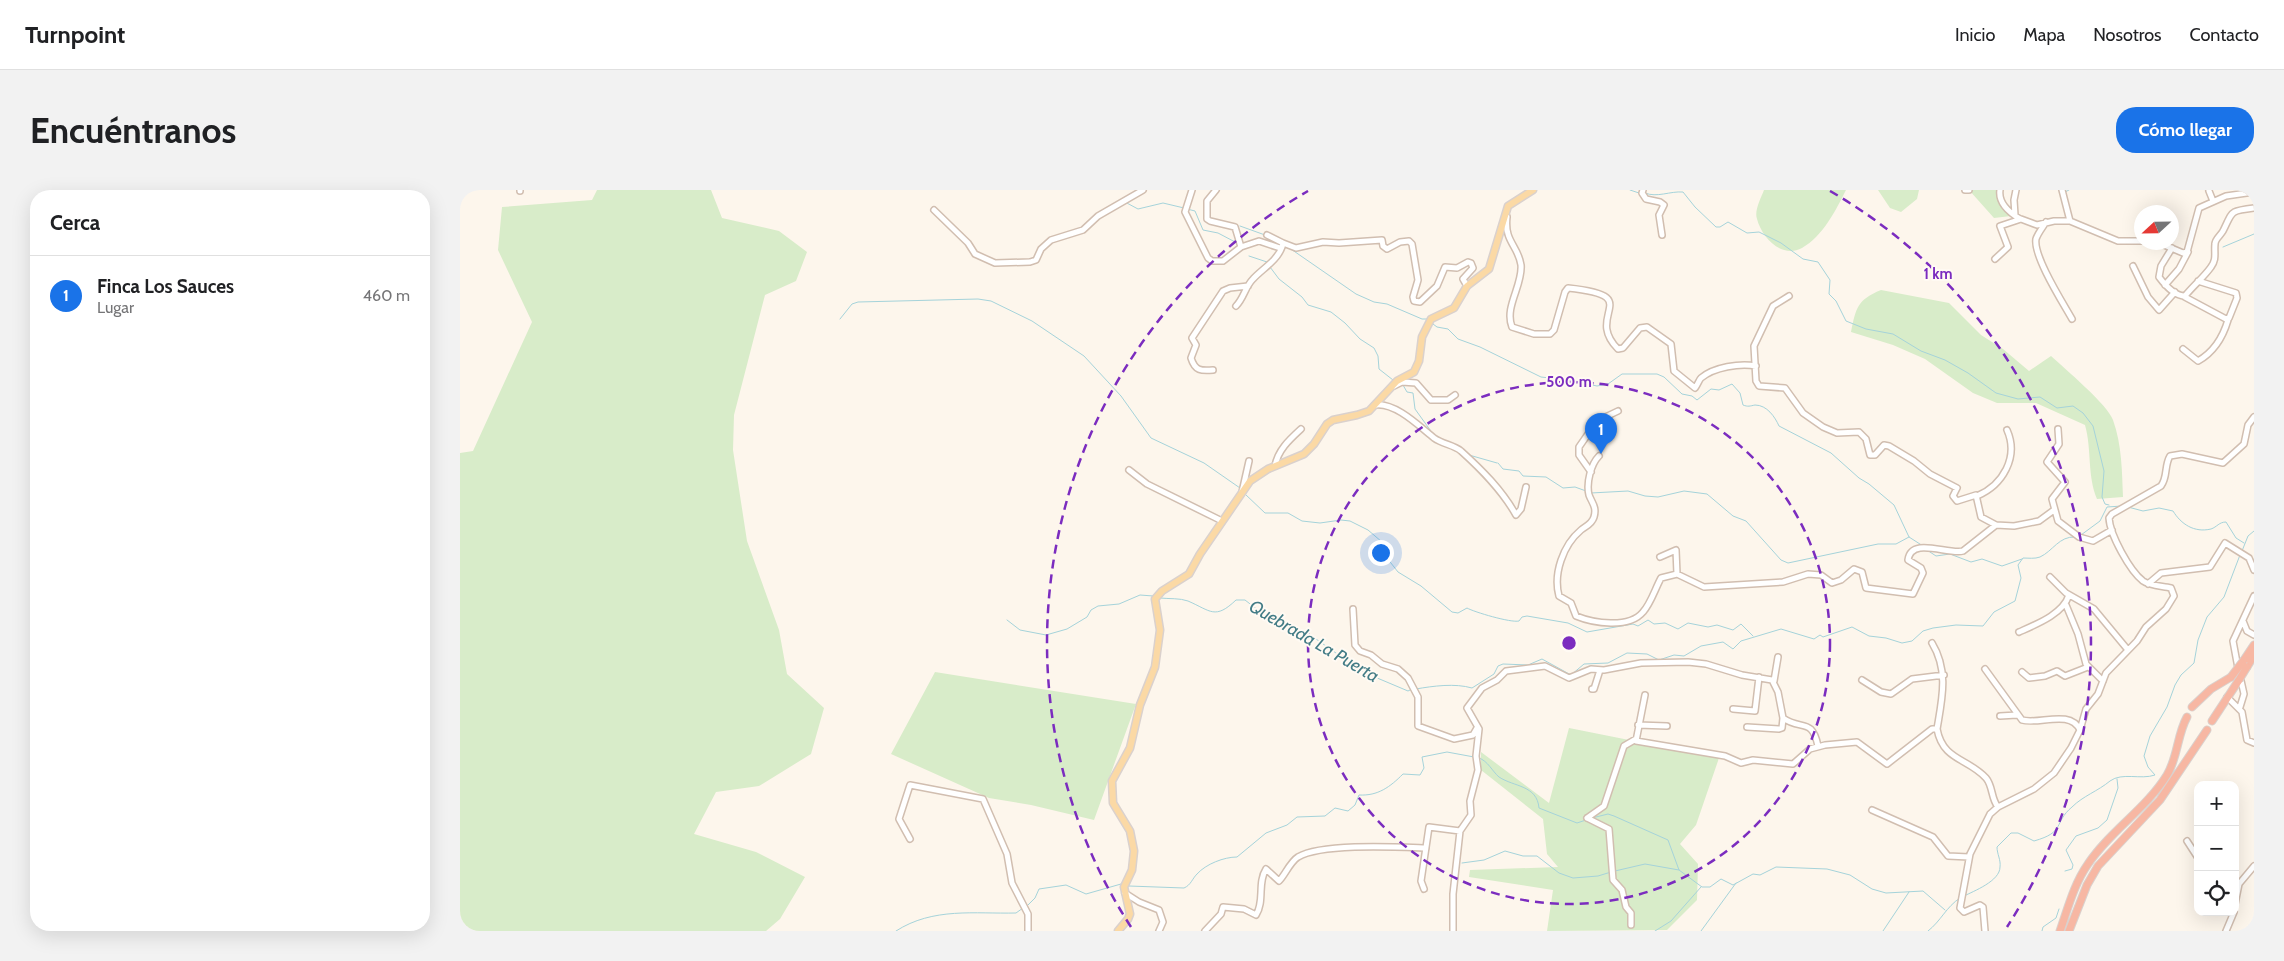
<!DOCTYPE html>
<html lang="es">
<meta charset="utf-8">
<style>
body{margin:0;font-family:Cabin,sans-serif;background:#f2f2f2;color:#202124}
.controls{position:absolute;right:15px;bottom:15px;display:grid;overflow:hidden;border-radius:10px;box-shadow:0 5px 20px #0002}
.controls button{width:45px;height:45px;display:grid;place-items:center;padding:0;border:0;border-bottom:1px solid #e0e0e0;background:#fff;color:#202124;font:25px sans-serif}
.compass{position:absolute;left:1674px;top:15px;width:45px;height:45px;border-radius:50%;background:#fff;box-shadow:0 5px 20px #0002;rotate:248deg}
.you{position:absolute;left:920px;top:362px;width:18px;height:18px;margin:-12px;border:4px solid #fff;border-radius:50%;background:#1a73e8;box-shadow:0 0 0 8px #1a73e833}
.badge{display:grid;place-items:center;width:32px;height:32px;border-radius:50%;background:#1a73e8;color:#fff;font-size:16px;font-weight:700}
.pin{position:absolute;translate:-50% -41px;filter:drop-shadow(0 1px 2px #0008)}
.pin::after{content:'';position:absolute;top:26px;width:18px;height:15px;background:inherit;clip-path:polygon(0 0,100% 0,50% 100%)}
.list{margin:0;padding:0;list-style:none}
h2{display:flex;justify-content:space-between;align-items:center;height:65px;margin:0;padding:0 20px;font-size:21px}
h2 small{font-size:16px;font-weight:400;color:#757577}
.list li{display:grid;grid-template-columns:32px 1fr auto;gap:15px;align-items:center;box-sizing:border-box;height:80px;padding:0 20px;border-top:1px solid #e0e0e0}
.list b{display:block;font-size:19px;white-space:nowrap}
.list p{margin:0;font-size:16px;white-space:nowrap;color:#757577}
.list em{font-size:16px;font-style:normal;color:#757577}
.icon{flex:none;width:28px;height:28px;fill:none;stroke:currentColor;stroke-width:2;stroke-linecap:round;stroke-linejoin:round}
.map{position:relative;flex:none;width:1794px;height:741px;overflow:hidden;border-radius:20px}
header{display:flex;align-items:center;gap:30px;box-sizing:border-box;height:70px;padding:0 25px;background:#fff;border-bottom:1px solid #e0e0e0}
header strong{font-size:24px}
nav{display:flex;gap:28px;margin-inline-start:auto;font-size:18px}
.intro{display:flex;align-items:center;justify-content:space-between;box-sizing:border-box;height:120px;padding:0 30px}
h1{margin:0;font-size:35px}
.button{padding:12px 22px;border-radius:20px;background:#1a73e8;color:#fff;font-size:18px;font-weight:700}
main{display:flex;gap:30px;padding:0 30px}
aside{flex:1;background:#fff;border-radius:20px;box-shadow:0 5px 20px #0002}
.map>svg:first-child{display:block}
</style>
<header>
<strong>Turnpoint</strong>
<nav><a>Inicio</a><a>Mapa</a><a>Nosotros</a><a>Contacto</a></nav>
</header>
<div class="intro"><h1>Encuéntranos</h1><a class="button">Cómo llegar</a></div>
<main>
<aside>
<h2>Cerca<small></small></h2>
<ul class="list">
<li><span class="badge">1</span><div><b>Finca Los Sauces</b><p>Lugar</p></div><em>460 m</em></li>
</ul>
</aside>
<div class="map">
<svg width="1794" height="741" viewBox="0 0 1794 741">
<rect width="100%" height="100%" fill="#fdf6ec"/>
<path fill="#d8ecc9" d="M 137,0 L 251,0 L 262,28 L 319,41 L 347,62 L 336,91 L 305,105 L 274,225 L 273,260 L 287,351 L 319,440 L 327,484 L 364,518 L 351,564 L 299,596 L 256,602 L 234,644 L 296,662 L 345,687 L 320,729 L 306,741 L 0,741 L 0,263 L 13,261 L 72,132 L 38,60 L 42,17 L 132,10 Z
M 1304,0 L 1386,0 C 1376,20 1363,46 1342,58 C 1322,69 1302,48 1297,29 C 1294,21 1301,8 1304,0 Z
M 1418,0 L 1459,0 L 1457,9 L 1441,22 L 1430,18 Z
M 1509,0 L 1537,0 L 1539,13 L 1551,26 L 1534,28 Z
M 1421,100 L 1489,113 L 1521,145 L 1543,159 L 1569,181 L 1591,166 C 1604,178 1648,215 1653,230 C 1662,255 1662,282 1663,307 L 1637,309 C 1627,285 1632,260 1625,235 L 1576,213 L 1537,213 L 1513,203 L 1465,169 L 1433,155 L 1391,142 C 1396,118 1397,110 1421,100 Z
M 475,482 L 676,514 L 634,630 L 571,615 L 529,608 L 431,564 Z
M 1109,538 L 1259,568 L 1236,635 L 1220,654 L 1238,674 L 1237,710 L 1207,740 L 1087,741 L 1093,700 L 1009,687 L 1010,680 L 1098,677 L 1087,664 L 1083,629 L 1021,580 L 1021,562 L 1089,613 Z"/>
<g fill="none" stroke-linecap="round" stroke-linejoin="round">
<path stroke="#a5d3da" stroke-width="1" d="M 1170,0 L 1179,3
M 1605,2 L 1609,0
M 1185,3 C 1197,8 1210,1 1223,2 L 1235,17 L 1256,37 L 1260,37 L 1268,32 L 1287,43 L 1299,42 L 1321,53 L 1343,69 L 1358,72 L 1370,90 L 1369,104 L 1376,111 L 1386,131 L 1406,139 L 1433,144 L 1461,161 L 1485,170 L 1508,183 L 1536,203 L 1558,209 L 1580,207 L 1597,218 L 1613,216 L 1623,223 L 1633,236 L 1644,281 L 1642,307 L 1645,314 L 1649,315
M 665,12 L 678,19 L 703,13 L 724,18
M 727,19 L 735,21 L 743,40 L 758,43 L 777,53
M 780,36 L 805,45
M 828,57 L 896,104 L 914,112 L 927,114 L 962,129 L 968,129
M 1763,57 L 1794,44
M 789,66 L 807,72
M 810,77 L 819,89 L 842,107 L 848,115 L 871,122 L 885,133 L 900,149 L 914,158 L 918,166 L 919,179 L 933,190
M 380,129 L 392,114 L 398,112 L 518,109 L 531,111 L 572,131 L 624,166 L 661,206 L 691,248 L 744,273 L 780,298
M 973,134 L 977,137 L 988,139 L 998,149 L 1020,157 L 1081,187 L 1108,190 L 1137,196 L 1148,194 L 1162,184 L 1197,184 L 1204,187 L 1222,204 L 1232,206 L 1237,210 L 1251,199 L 1259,200 L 1272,194 L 1280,203 L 1283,215 C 1288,217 1290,216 1295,215 C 1307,215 1315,227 1319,236 L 1371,263 L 1399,288 L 1409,294 L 1434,315 L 1449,347 L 1463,356
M 943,195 L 947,202 L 953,203 L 955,219 L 973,244
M 1009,265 L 1037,273
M 1038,273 L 1043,279 L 1059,281 L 1063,286 L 1086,287 L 1103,298 L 1115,297 L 1126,301
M 1131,303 L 1168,301 L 1185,306 L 1198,307 L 1224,301 L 1247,304 L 1273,326 L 1286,331 L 1321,370 L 1328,373 L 1418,354 L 1436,354 L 1449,347
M 785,304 L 805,323 L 828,323 L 842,331 L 860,333 L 881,330 L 890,331 L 908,340 L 922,352 L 927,368 L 938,382 L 961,396 L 992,422 L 998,423 L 1007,418 C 1014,422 1051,433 1059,431 L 1062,427 L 1067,426 L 1108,433 L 1127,442 L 1173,434 L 1178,436 L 1188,430 L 1194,434 L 1205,433 L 1218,439 L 1228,433 L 1248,437 L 1257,435 L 1273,440 L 1281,434 L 1293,446
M 1668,317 L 1683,321 L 1699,318 L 1713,321 C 1721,334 1734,343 1751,339 C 1757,337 1759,332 1766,332 L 1776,348 L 1784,353
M 1621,345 L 1640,331 L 1647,317 L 1662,316
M 1467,360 L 1476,366 L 1490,364 L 1511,372 L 1522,369 L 1542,376 L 1562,369
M 1782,361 L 1788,346 L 1794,341
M 700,408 C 709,409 720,408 728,411 C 751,421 755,430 776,410 L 785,410 L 803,424 L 829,437 L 846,442 L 903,482 L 948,501 L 952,499
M 547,430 L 560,440 L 586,445 L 607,439 L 627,427 L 631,420 L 638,416 L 659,414 L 680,405 L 693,406
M 956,499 C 973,496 995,493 1012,498 L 1034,484 L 1038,476 L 1043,474 L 1068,475 L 1082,469 L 1111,485 L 1124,474 L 1148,473 L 1167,463 L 1187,464 L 1199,470 L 1214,465 L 1224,466 L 1241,456 L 1263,452 L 1273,459 L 1281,451 L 1321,439 L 1354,449 L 1360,445 L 1363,447 L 1392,437 L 1409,446 L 1426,448 L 1442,453 L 1452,451 L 1463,441 L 1473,438 L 1496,435 L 1523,436 L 1534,422 L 1555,411 L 1561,388 L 1558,375 L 1563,368 C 1568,368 1575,369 1580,367 C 1593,361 1599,346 1615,347
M 1019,568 C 1028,571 1032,581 1039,587 C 1054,597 1077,595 1079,618 L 1117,633 L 1126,630
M 1132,628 L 1148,624 L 1154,626 L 1208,650 L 1219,680 L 1242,697 L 1250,697 L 1261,689 L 1273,695 L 1293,684 L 1300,685 L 1316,677 L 1367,679 L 1390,685 L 1412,699 L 1426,703 L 1463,701 L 1485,720
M 1002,673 L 1024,670 L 1045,661 L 1063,666 L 1077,666 L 1099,683 L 1113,688 L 1138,686 L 1151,682
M 1155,681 L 1185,674 L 1219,680
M 1605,681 L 1612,679 L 1613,675 L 1606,660 L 1616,646 L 1638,638 L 1647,630 L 1658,598 L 1657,589
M 669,696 L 724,698 C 731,695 732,689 737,684 C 746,674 764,667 777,667 L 806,643 L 827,635 L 837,627 L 865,626 L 875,618 L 888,621 L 895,615 L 899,605 C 918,606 930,597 943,584 L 960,585 L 964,578 L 962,567 L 987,562 L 1014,567
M 1504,706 C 1514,701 1540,691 1540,677 C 1541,670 1537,664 1537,657 L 1551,643 L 1558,643 L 1574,651 C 1606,642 1593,633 1612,617 C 1623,606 1638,601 1650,591 C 1662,582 1681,590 1695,585 L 1688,577 L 1684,566 L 1690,546 L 1707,517 L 1715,495 L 1721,485 L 1734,473 L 1738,450 L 1747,427 L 1764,407 L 1780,365
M 567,716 L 575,708 L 579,699 L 606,695 L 626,704 L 661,694
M 436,741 C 473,717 515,724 556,723 L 563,718
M 1195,741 L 1211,731 L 1241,697
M 1241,741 L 1276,693
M 1423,741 L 1449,702
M 1468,741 C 1481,731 1486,717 1500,708
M 1582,741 L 1583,737 L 1596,728 L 1599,719"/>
<defs>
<path id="minor" d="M 60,0 L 60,1
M 732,0 L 725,22 L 748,68 L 752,71 L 763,71 L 781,57 L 799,51 L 820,58 L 822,57 L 823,53 L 836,58 L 863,52 L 879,53 L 922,50 L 923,56 L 927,59 L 940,52 L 949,51 L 952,54 L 958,90 L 953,107 L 954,111 L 960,112 L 977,96 L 985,77 L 997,78 L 1008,72 L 1011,73 L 1013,78 L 1003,89 L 1007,96
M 756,0 L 747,11 L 747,29 L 750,31 L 775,37 L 781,57
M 1183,0 L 1182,3 L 1186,9 L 1200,12 L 1204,15 L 1199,25 L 1202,45
M 1505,0 L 1509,0
M 1540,0 C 1538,13 1550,23 1560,29
M 1602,0 L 1610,31
M 1749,1 L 1753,11
M 474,20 L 508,53 L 515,64 L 535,73 L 570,72 L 576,70 L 581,59 L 591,50 L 623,40 L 638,26 L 683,0
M 1555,25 L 1554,10 L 1556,0
M 1047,27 C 1044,52 1058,55 1061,75 C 1063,95 1044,117 1052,137 L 1074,144 L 1090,144 L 1094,140 L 1105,102 L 1108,98 C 1187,106 1123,124 1158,159 L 1163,158 L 1180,138 L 1187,137 L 1211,154 L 1214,181 L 1235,198 C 1238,194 1239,190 1241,188 C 1254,177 1280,173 1296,176
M 1586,32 C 1583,37 1578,43 1576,49 C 1573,66 1603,113 1612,129
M 807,45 L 823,53
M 1697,52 L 1723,63 L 1727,62 L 1739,18 L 1766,6 L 1794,2
M 1712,58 L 1701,76 L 1699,87 C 1705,95 1714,106 1725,106 C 1733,96 1744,87 1751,77 C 1757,69 1754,63 1755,54 C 1755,49 1760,46 1763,41 C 1773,21 1769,21 1794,18
M 1535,69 L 1548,57 L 1540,36 L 1561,29 L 1577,35 L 1594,31 L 1610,31 L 1658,51 L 1682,51
M 1673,76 L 1688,107 L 1699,120 L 1715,102
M 1705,95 L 1719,79 L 1728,62
M 1329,106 L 1313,116 L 1294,156 L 1296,191 L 1299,196 L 1325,198 L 1343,223 L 1363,237 L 1377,243 L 1399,242 L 1406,249 L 1410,265 L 1415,265 L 1424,255 L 1429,256 L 1454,271 L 1470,284 L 1497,298 L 1493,306 L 1497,311 L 1516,305 L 1521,327 L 1536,335 L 1554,336 L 1579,331 L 1594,320
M 1723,106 L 1766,129 L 1769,128 L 1777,108 L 1776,103 L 1738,91
M 776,116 C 784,108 785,97 793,89 C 802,79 817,71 822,57
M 1723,159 L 1738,171 C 1754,162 1763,147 1768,130
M 753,180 C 741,181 735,181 731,168 L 736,155 L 732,148 L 763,101 L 770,98 L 788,96
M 934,196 L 942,192 L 956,193 L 971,210 L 988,210 L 995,205
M 915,215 C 935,212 959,236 974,248 C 982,254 994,255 1001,261 C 1022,280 1042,300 1056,325 L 1061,319 L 1066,297
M 1598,239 L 1599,254 L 1587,272 L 1605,292 L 1592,309 L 1598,331 L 1619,347 L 1633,351 L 1652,340
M 1139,266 C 1131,274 1126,293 1129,305 C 1132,313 1137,317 1134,327 C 1132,334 1126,336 1121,340 C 1103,355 1093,384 1099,406 L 1111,413 L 1116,426 C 1133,433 1169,439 1183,422 C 1191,413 1195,399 1201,388 L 1217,384 L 1244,397 L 1323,392 L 1348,384 L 1361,385 L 1372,393 L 1381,390 L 1394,379 L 1402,382 L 1406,398 L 1453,404 L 1463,383 L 1461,378 L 1448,370 C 1451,346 1488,365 1503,361 L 1536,335
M 815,276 C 818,260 829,250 841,239
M 669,280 L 687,294 L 762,331
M 1131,282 L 1119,265 L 1119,257 L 1137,231 L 1158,221
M 782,302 L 789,271
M 1517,306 C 1543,295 1559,267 1547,240
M 1200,367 L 1216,360 L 1217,384
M 1590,387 L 1606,403 L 1634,419 L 1668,460
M 1688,394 L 1701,383 L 1750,377 L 1765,353 L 1789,368 L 1794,380
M 1606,415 L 1618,444 L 1626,474 L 1643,491
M 893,419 L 895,455 L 900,461 L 911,465 L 922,474 L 938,479 L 948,488 L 958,507 L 958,536 L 994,549 L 1013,545 L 1017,538
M 1783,431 L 1787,441 L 1794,445
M 1559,442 C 1577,434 1603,424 1609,405
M 1472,453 C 1489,481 1482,509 1477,539
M 1778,478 L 1773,451 L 1794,406
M 1525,479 L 1562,530 C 1579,535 1610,519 1620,540
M 1562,482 L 1569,488 L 1585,486 L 1597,481 L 1605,486 L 1628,477
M 1402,490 L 1421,502 L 1431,504 L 1452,489 L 1484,485
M 1314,491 L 1318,467
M 1132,499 L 1134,499 L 1140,480
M 1185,505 L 1176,551 L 1265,566 L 1281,573 L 1293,570 L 1333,574 L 1350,559 L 1365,555 L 1397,552 L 1427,574 L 1472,539 L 1477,539 C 1483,571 1508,568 1526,588 C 1533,596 1531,609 1538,617
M 1767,507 L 1782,522 L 1787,550 L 1794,553
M 1780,517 L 1784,504 L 1780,486
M 1273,519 L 1295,521 L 1299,487
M 1540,526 L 1557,525
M 1178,535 L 1207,536
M 1287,537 L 1319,539 L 1322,538 L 1323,528
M 1412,620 L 1473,647 L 1488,666 L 1509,667
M 1127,628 L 1149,639 L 1153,690 L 1162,700 L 1166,717 L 1171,723 L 1171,735
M 1127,628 L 1144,616 L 1164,556 L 1176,549
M 450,649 L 439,629 L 450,595 L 523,609 L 547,664 L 552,693 L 568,724 L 568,741
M 1727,651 L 1738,668
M 964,699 L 961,691 L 969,637 L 1000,641
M 665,703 L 679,712 L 699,720 L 703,732 L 699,741
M 1775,714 L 1779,694 L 1794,676
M 745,741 L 761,724 L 763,717 L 784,719 L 796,725 C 805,711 797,693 806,679 L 819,691 C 825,685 830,672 838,667 C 862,653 937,657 966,658
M 993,741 L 993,704 L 1000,641 L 1011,625 L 1010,611 L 1018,580 L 1016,566 L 1019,539 L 1007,518 L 1022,498 L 1037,490 L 1046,481 L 1085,476 L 1109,488 L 1131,479 L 1144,480 L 1181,473 L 1228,472 L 1246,474 L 1282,485 L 1312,490 L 1318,502 L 1323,528 C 1341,541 1352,527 1358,556
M 1525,741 L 1523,717 L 1520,715 L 1504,722 L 1500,718 L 1510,664 L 1530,624 L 1538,617 L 1574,599 L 1594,583 L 1611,558 L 1620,540 L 1626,519 L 1638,504 L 1646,483 L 1677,451 L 1686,437 L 1706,419 L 1714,406 L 1711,398 C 1703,396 1690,396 1683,391 C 1670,381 1650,345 1649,328 L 1652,324 L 1701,296 C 1708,287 1704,276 1710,266 L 1722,264 L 1763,273 L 1784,254 L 1788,235 L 1794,227
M 1766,741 L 1774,722"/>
<path id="major" d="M 658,741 L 668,729 L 670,724 L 664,697 L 672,680 L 674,661 L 670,641 L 653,613 L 652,591 L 670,558 L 680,515 L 695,477 L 700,440 L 695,409 L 702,401 L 729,384 L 740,364 L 790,291 L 808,279 L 844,264 L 854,254 L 867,234 L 873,230 L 897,225 L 909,221 L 937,191 L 954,182 L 959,171 L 962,147 L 971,129 L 994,118 L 1007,96 L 1029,79 L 1048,16 L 1073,0"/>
<path id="highway" d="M 1784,470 L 1794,455
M 1787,477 L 1794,465
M 1732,517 L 1751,499 L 1771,487
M 1752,531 L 1779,490
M 1600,741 C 1608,718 1614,694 1628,674 C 1650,641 1686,619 1707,585 C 1718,567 1717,545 1727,527
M 1609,741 L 1627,695 L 1638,676 L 1700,610 L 1747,540"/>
</defs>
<use href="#minor" stroke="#d1beb0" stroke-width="8"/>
<use href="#major" stroke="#dad1cd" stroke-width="9"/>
<use href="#highway" stroke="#dad1cd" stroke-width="9"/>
<use href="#minor" stroke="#fff" stroke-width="5"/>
<use href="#major" stroke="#fbd9a5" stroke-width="6"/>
<use href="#highway" stroke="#f7b7a3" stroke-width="7"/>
<defs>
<path id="highway-bridge" d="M 1771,487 L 1784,470
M 1779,490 L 1787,477"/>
</defs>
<use href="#highway-bridge" stroke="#dad1cd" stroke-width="9" stroke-linecap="butt"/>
<use href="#highway-bridge" stroke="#f7b7a3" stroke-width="7"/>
</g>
<g fill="none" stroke="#7b2cbf" stroke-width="2.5" stroke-dasharray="9 6">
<circle cx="1109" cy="453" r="261"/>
<path d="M671 737A522 522 0 0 1 848 1M1370 1A522 522 0 0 1 1547 737"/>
</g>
<g text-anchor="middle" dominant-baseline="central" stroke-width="4" stroke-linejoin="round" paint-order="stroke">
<g font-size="18" font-style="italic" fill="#437c86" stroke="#fffaf3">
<text transform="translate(854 451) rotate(30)">Quebrada La Puerta</text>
</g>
</g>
<circle cx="1109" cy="453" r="8" fill="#7b2cbf" stroke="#fffaf3" stroke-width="2.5"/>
<g font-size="15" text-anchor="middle" font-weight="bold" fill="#7b2cbf" stroke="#fffaf3" stroke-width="4" stroke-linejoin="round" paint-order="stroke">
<text x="1478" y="89">1 km</text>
<text x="1109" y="197">500 m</text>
</g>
</svg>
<div class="controls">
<button>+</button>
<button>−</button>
<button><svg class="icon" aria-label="locate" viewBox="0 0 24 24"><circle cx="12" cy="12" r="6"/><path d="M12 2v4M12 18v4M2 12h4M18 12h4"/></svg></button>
</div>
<svg class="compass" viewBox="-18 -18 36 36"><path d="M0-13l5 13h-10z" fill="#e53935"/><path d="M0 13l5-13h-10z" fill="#757577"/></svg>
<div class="you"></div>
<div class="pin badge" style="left:1141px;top:264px">1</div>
</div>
</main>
